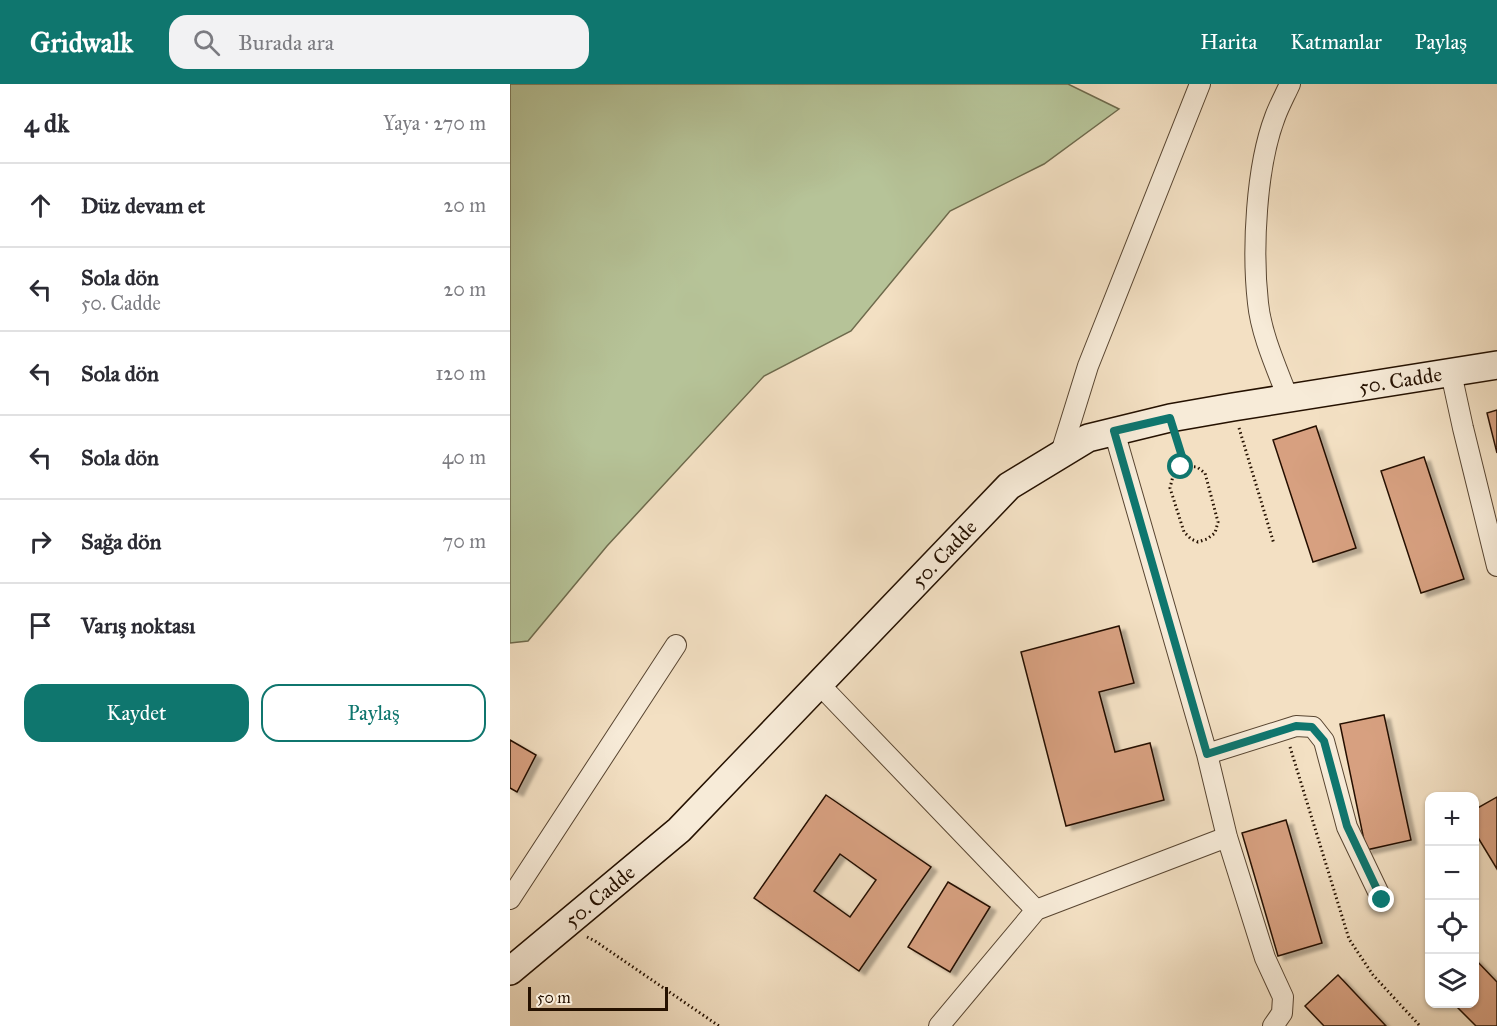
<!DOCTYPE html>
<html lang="tr">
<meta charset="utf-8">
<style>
body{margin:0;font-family:"IM FELL Great Primer",serif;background:#f2f2f3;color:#2b2b33}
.controls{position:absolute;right:18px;bottom:18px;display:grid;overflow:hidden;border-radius:12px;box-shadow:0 2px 4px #0004}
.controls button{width:54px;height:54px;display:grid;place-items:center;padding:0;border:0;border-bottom:2px solid #e1e1e2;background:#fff;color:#2b2b33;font:30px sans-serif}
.scale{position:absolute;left:18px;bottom:15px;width:140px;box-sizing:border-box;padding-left:6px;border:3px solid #251100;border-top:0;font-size:16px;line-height:21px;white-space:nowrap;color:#251100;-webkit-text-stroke:4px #f7ebd8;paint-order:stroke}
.stop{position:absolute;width:18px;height:18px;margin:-14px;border:4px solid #0f766e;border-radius:50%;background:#fff}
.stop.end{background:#0f766e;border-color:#fff;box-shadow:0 2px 6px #0008}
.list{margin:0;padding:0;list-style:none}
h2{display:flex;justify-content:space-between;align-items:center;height:78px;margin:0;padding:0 24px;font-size:26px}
h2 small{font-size:20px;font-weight:400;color:#7c7c81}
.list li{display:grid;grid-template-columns:39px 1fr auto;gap:18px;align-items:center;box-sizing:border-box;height:84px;padding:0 24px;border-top:2px solid #e1e1e2}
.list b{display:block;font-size:22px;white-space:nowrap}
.list p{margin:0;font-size:20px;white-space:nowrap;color:#7c7c81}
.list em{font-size:20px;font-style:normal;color:#7c7c81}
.actions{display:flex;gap:12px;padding:18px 24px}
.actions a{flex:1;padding:14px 0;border:2px solid #0f766e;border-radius:18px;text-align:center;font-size:21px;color:#0f766e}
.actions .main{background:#0f766e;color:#fff}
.icon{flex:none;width:33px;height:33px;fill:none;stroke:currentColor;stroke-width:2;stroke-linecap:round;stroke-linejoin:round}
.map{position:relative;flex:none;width:987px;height:942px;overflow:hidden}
header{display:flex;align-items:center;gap:36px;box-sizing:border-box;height:84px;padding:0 30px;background:#0f766e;color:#fff}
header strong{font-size:28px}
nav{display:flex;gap:33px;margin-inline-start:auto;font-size:21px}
.search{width:420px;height:54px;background:#f2f2f3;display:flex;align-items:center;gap:15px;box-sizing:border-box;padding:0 21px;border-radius:18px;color:#7c7c81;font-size:22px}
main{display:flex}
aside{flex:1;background:#fff}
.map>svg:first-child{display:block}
</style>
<header>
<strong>Gridwalk</strong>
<div class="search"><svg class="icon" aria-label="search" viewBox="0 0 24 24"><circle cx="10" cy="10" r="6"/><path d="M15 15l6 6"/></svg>Burada ara</div>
<nav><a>Harita</a><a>Katmanlar</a><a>Paylaş</a></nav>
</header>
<main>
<aside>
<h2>4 dk<small>Yaya · 270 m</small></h2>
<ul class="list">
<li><svg class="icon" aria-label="ahead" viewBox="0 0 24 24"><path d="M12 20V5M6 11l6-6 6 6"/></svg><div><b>Düz devam et</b></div><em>20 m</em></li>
<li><svg class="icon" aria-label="left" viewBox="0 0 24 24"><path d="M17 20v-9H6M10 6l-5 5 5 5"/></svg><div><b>Sola dön</b><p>50. Cadde</p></div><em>20 m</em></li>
<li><svg class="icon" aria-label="left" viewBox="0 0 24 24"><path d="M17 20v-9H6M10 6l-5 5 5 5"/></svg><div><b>Sola dön</b></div><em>120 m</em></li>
<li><svg class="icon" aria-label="left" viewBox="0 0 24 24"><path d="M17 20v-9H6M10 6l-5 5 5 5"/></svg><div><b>Sola dön</b></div><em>40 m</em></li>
<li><svg class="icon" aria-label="right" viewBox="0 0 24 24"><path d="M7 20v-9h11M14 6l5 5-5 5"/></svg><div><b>Sağa dön</b></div><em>70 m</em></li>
<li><svg class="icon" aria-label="arrive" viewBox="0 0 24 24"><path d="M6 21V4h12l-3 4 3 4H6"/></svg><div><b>Varış noktası</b></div></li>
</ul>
<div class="actions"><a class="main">Kaydet</a><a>Paylaş</a></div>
</aside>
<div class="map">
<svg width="987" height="942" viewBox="0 0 987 942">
<defs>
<filter id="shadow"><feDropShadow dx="6" dy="4" stdDeviation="1.5" flood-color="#0004"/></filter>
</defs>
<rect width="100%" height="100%" fill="#f3e0c3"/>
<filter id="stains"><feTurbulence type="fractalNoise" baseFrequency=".00333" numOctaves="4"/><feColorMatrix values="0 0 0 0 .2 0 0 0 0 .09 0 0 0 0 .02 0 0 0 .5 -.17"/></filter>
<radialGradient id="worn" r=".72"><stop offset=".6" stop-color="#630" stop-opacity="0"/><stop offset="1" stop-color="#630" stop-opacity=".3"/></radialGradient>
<path fill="#b6c398" stroke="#6e6a4c" stroke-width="1.5" d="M 0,0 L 558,0 L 609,25 L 534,80 L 440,127 L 341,247 L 254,292 L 97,462 L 18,557 L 0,559 Z"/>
<path fill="#d7a080" stroke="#251100" stroke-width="1.5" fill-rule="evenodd" filter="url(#shadow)" d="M 987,326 L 987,369 L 977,329 Z
M 806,342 L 846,464 L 803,478 L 763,356 Z
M 914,373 L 954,495 L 911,509 L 871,387 Z
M 609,542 L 624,599 L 589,608 L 605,668 L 640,659 L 654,716 L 556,742 L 511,568 Z
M 874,631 L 901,756 L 856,766 L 830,640 Z
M 0,656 L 26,671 L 7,708 L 0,704 Z
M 316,711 L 421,783 L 349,887 L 244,814 ZM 330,770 L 366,796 L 340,833 L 304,807 Z
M 987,713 L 987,785 L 964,747 L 964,726 Z
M 776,736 L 812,859 L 768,872 L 732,749 Z
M 438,798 L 480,823 L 440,888 L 398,863 Z
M 964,874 L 987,898 L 987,942 L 966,942 L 944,920 L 964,920 Z
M 828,891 L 876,942 L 814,942 L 795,922 Z"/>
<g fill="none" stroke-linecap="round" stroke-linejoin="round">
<defs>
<path id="street" d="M 941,289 L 953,344 L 987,482
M 778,314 C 767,285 751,250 748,219 C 742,166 746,83 765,33 C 769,22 775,11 780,0
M 604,347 L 697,670 L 717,753 L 755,874 L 773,913 L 772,929 L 763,942
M 550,372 L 578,282 L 690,0
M 309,600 L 526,826
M 697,670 L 786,642 L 803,643 L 814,657 L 837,743 L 872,816
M 0,815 L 166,561
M 429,942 L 526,826 L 717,753"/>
<g id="secondary">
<path id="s1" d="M 0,887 L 169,746 L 499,402 L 578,354 L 660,334 L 723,323 L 987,281"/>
</g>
</defs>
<use href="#street" stroke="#584531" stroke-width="22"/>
<use href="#secondary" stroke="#251100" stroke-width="30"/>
<path stroke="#251100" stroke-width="3" stroke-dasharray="1.5 3" stroke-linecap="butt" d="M 729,344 L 764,460
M 667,356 L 674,381
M 675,382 L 687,383 L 695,389 L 708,438 L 705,449 L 697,455 L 688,458 L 681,455 L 674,448 L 660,404 L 663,392 Z
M 780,663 L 839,855 L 863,891 L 910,942
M 77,853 L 85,857 L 209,942"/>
<use href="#street" stroke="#f7ebd8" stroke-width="20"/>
<use href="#secondary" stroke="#f7ebd8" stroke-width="27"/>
</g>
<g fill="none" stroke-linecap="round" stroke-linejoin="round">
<path stroke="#0f766e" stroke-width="8" d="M 671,383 L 675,382 L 660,334 L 604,347 L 697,670 L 786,642 L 802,643 L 814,657 L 837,742 L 872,816"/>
</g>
<g text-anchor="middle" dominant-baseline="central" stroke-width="6" stroke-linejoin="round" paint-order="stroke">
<g font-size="21" fill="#251100" stroke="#f7ebd8">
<text stroke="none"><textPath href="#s1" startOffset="1107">50. Cadde</textPath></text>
<text stroke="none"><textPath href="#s1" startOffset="603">50. Cadde</textPath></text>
<text stroke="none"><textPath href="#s1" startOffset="117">50. Cadde</textPath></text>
</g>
</g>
<rect width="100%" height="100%" filter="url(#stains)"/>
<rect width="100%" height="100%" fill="url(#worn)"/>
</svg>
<div class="controls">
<button>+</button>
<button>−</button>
<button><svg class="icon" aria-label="locate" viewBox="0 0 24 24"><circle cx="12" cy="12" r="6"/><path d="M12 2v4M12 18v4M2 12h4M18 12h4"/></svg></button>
<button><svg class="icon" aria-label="layers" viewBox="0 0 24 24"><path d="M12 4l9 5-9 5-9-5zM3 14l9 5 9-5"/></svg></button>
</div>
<div class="scale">50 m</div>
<div class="stop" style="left:671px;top:383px"></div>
<div class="stop end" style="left:872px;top:816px"></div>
</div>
</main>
